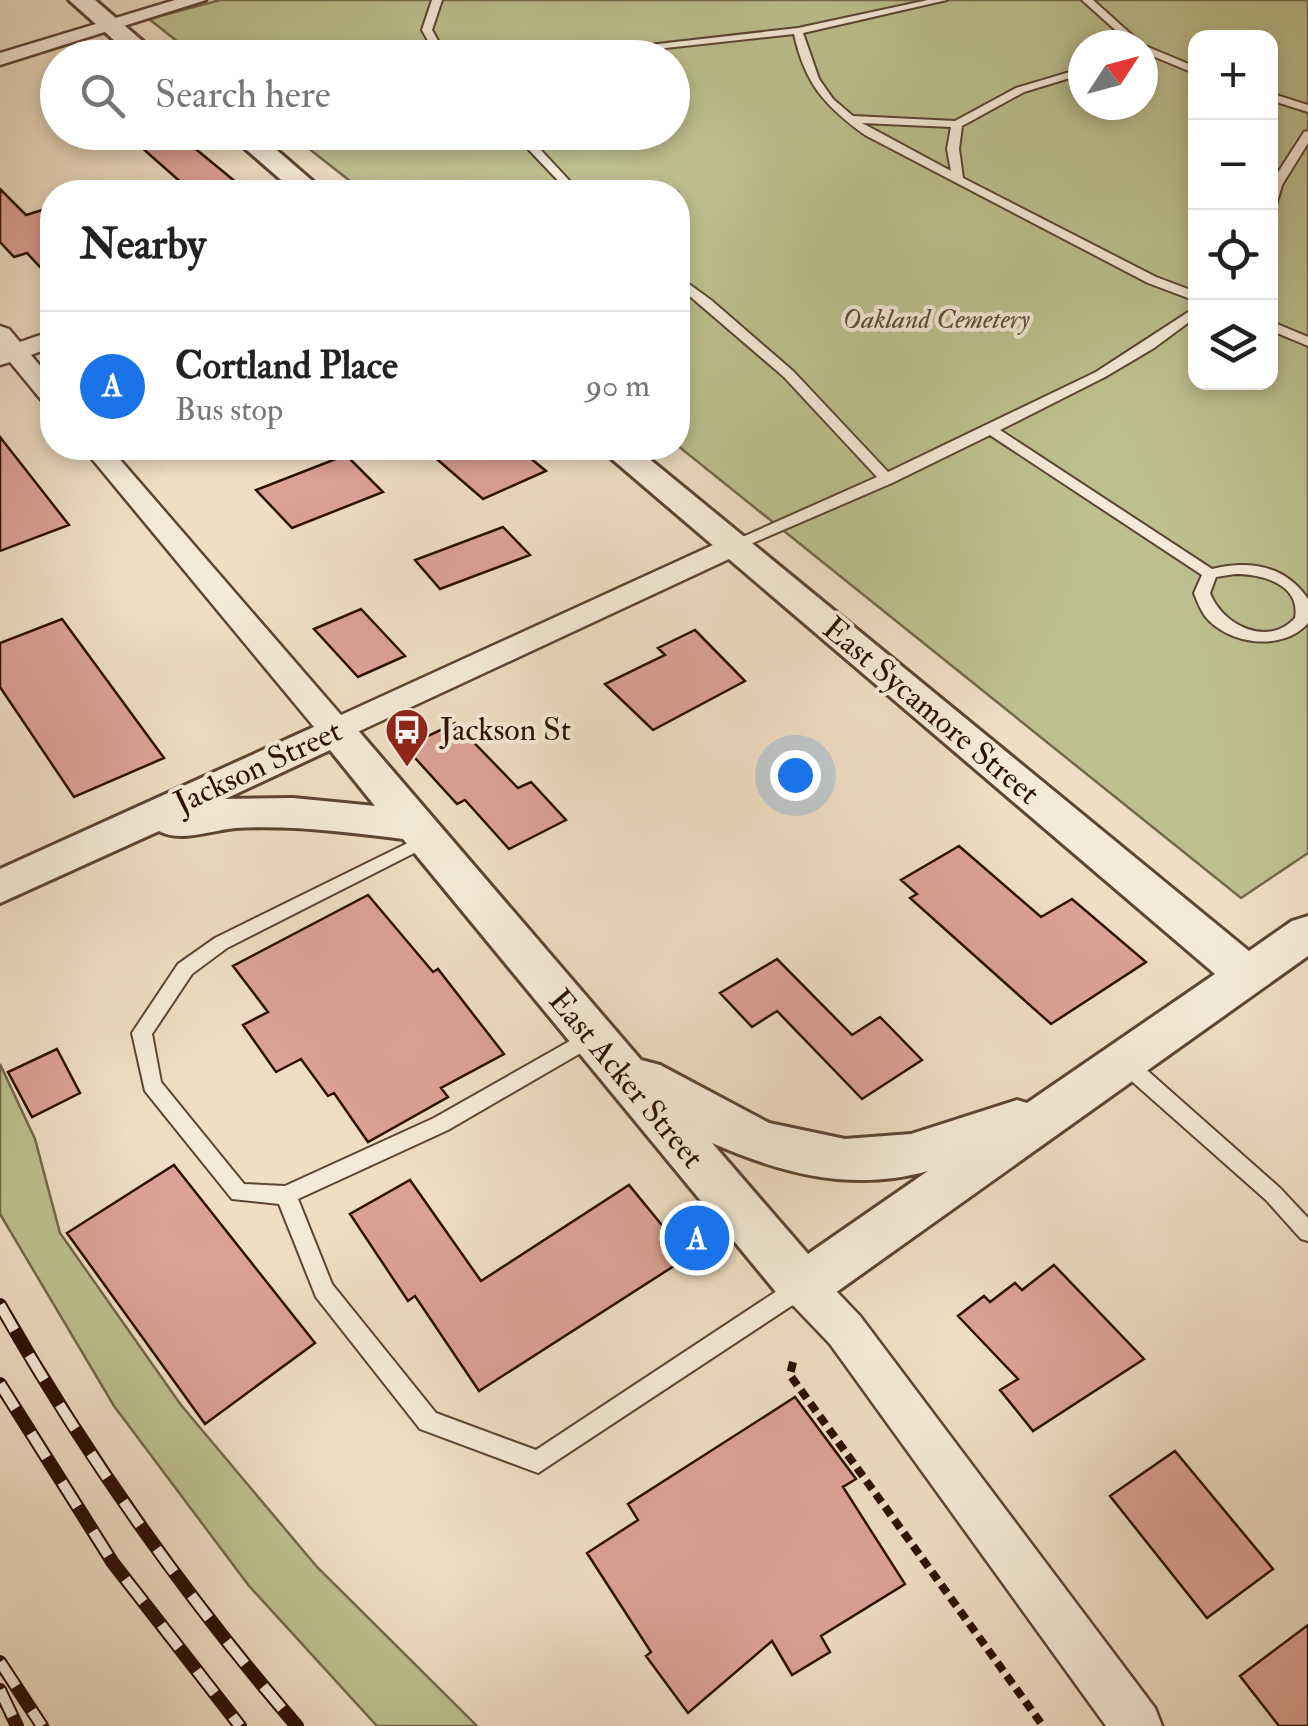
<!DOCTYPE html>
<meta charset="utf-8">
<style>
body{margin:0;font-family:"IM FELL Double Pica",serif;background:#f6f6f6;color:#222}
.controls{position:absolute;right:30px;top:30px;display:grid;overflow:hidden;border-radius:20px;box-shadow:0 5px 15px #0003}
.controls button{width:90px;height:90px;display:grid;place-items:center;padding:0;border:0;border-bottom:2px solid #e0e0e0;background:#fff;color:#222;font:50px sans-serif}
.compass{position:absolute;left:1068px;top:30px;width:90px;height:90px;border-radius:50%;background:#fff;box-shadow:0 5px 15px #0003;rotate:54deg}
.you{position:absolute;left:795px;top:775px;width:35px;height:35px;margin:-25px;border:8px solid #fff;border-radius:50%;background:#1a73e8;box-shadow:0 0 0 15px #1a73e833}
.badge{display:grid;place-items:center;width:65px;height:65px;border-radius:50%;background:#1a73e8;color:#fff;font-size:32px;font-weight:700}
.pin{position:absolute;translate:-50% -50%;border:5px solid #fff;box-shadow:0 2px 10px #0006}
.list{margin:0;padding:0;list-style:none}
h2{display:flex;justify-content:space-between;align-items:center;height:130px;margin:0;padding:0 40px;font-size:42px}
h2 small{font-size:32px;font-weight:400;color:#767676}
.list li{display:grid;grid-template-columns:65px 1fr auto;gap:30px;align-items:center;box-sizing:border-box;height:150px;padding:0 40px;border-top:2px solid #e0e0e0}
.list b{display:block;font-size:38px;white-space:nowrap}
.list p{margin:0;font-size:32px;white-space:nowrap;color:#767676}
.list em{font-size:32px;font-style:normal;color:#767676}
.icon{flex:none;width:55px;height:55px;fill:none;stroke:currentColor;stroke-width:2;stroke-linecap:round;stroke-linejoin:round}
.map{position:relative;flex:none;width:1308px;height:1726px;overflow:hidden}
.search{position:absolute;background:#fff;box-shadow:0 5px 15px #0003;left:40px;top:40px;width:650px;height:110px;display:flex;align-items:center;gap:25px;box-sizing:border-box;padding:0 35px;border-radius:55px;color:#767676;font-size:38px}
.panel{position:absolute;background:#fff;box-shadow:0 5px 15px #0003;left:40px;top:180px;width:650px;height:280px;border-radius:40px}
.map>svg:first-child{display:block}
</style>
<div class="map">
<svg width="1308" height="1726" viewBox="0 0 1308 1726">
<rect width="100%" height="100%" fill="#efdec3"/>
<filter id="stains"><feTurbulence type="fractalNoise" baseFrequency=".002" numOctaves="4"/><feColorMatrix values="0 0 0 0 .2 0 0 0 0 .09 0 0 0 0 .02 0 0 0 .5 -.17"/></filter>
<radialGradient id="worn" r=".72"><stop offset=".6" stop-color="#630" stop-opacity="0"/><stop offset="1" stop-color="#630" stop-opacity=".3"/></radialGradient>
<path fill="#bec090" stroke="#75684a" stroke-width="2.5" fill-rule="evenodd" d="M 220,0 L 1308,0 L 1308,853 L 1241,898 L 678,446 L 678,192 L 364,192 L 289,133 L 672,132 L 672,58 L 197,57 L 149,19 ZM 1196,38 L 1270,38 L 1270,382 L 1196,382 ZM 1083,45 L 1143,45 L 1143,105 L 1083,105 Z
M 0,1064 L 35,1139 L 60,1233 L 181,1405 L 317,1567 L 477,1726 L 377,1726 L 249,1586 L 114,1406 L 0,1214 Z"/>
<path fill="#dca294" stroke="#2c1003" stroke-width="2.5" d="M 124,132 L 175,132 L 248,192 L 192,192 Z
M 0,189 L 26,215 L 52,207 L 52,280 L 27,253 L 14,257 L 0,242 Z
M 0,437 L 69,525 L 0,551 Z
M 424,448 L 518,448 L 546,471 L 483,499 Z
M 346,455 L 383,492 L 292,528 L 256,490 Z
M 503,527 L 530,555 L 440,589 L 415,560 Z
M 361,609 L 405,656 L 358,677 L 314,629 Z
M 62,619 L 164,758 L 74,797 L 0,687 L 0,643 Z
M 695,630 L 745,681 L 653,730 L 605,684 L 665,655 L 658,648 Z
M 455,723 L 518,788 L 531,782 L 566,820 L 509,849 L 465,800 L 457,804 L 405,747 Z
M 959,846 L 1041,917 L 1072,899 L 1146,962 L 1051,1024 L 910,898 L 917,894 L 901,880 Z
M 368,895 L 433,972 L 438,969 L 504,1054 L 441,1088 L 448,1097 L 368,1142 L 334,1093 L 328,1096 L 301,1059 L 276,1072 L 243,1025 L 268,1012 L 233,966 Z
M 777,959 L 852,1035 L 880,1017 L 922,1060 L 862,1099 L 777,1011 L 752,1027 L 720,993 Z
M 57,1049 L 80,1093 L 32,1117 L 8,1072 Z
M 174,1165 L 315,1343 L 205,1424 L 67,1233 Z
M 410,1180 L 481,1281 L 629,1185 L 688,1257 L 479,1391 L 415,1296 L 408,1301 L 350,1214 Z
M 1054,1265 L 1144,1359 L 1033,1431 L 1000,1390 L 1018,1379 L 958,1316 L 984,1296 L 990,1302 L 1015,1283 L 1022,1290 Z
M 795,1397 L 856,1479 L 843,1487 L 905,1584 L 821,1636 L 830,1652 L 792,1675 L 772,1641 L 688,1713 L 646,1656 L 651,1652 L 587,1553 L 638,1520 L 628,1504 Z
M 1175,1451 L 1273,1569 L 1207,1618 L 1110,1496 Z
M 1308,1625 L 1308,1726 L 1279,1726 L 1240,1676 Z"/>
<g fill="none" stroke-linecap="round" stroke-linejoin="round">
<defs>
<path id="service" d="M 432,0 L 442,0 L 432,30 L 448,58 L 438,58 L 422,30 Z
M 928,0 L 947,0 L 803,33 L 819,79 L 833,99 L 853,116 L 955,121 L 1016,88 L 1083,68 L 1083,74 L 1024,92 L 962,126 L 959,149 L 963,178 L 1156,277 L 1196,292 L 1196,301 L 1148,283 L 865,135 C 825,106 805,84 794,34 L 574,58 L 535,58 L 798,28 ZM 862,123 L 951,127 L 947,149 L 951,171 Z
M 1082,0 L 1093,0 L 1143,45 L 1196,67 L 1196,74 L 1143,52 L 1143,45 L 1132,45 Z
M 1270,93 L 1308,105 L 1308,112 L 1270,100 Z
M 1308,131 L 1308,143 L 1282,185 L 1276,206 L 1270,209 L 1270,185 L 1304,132 Z
M 512,132 L 524,132 L 580,192 L 569,192 Z
M 678,276 L 711,300 L 793,371 L 888,472 L 1096,372 L 1196,307 L 1196,317 L 1154,348 L 1105,377 L 1000,430 L 1212,569 C 1250,560 1285,565 1308,599 L 1308,623 C 1283,652 1228,645 1205,616 C 1200,609 1197,601 1194,593 L 1202,575 L 990,435 L 892,483 L 739,549 L 729,549 L 729,543 L 877,477 L 784,377 L 678,286 ZM 1235,574 C 1262,574 1301,584 1295,618 C 1268,648 1222,625 1210,593 L 1216,577 Z
M 1270,321 L 1308,337 L 1308,346 L 1270,330 Z
M 424,835 L 430,837 L 433,841 L 430,845 L 227,948 L 192,974 L 152,1034 L 161,1082 L 244,1184 L 285,1186 L 434,1118 L 584,1033 L 591,1030 L 598,1033 L 601,1038 L 598,1043 L 448,1130 L 298,1199 L 332,1284 L 436,1413 L 536,1450 L 795,1279 L 803,1276 L 811,1279 L 814,1286 L 811,1293 L 538,1473 L 420,1429 L 316,1297 L 279,1204 L 232,1199 L 145,1091 L 132,1033 L 178,964 L 215,938 Z
M 1125,1055 L 1132,1057 L 1280,1188 L 1308,1218 L 1308,1241 L 1301,1239 L 1266,1200 L 1118,1069 L 1115,1063 L 1118,1057 Z"/>
<path id="minor" d="M 175,0 L 206,0 L 0,65 L 0,53 Z
M 0,326 L 9,329 L 20,342 L 52,331 L 52,347 L 31,355 L 52,380 L 52,404 L 43,402 L 10,362 L 0,365 Z
M 83,448 L 110,448 L 341,715 L 724,540 L 744,540 L 749,546 L 744,552 L 336,742 L 324,739 Z
M 803,1267 L 818,1272 L 860,1316 L 1155,1708 L 1162,1726 L 1106,1726 L 830,1344 L 788,1300 L 782,1286 L 788,1272 Z"/>
<path id="tertiary" d="M 69,0 L 95,0 L 162,58 L 134,58 Z
M 226,132 L 256,132 L 325,192 L 295,192 Z
M 599,448 L 636,448 L 1249,951 L 1292,921 L 1308,916 L 1308,956 L 821,1303 L 803,1309 L 785,1303 L 403,839 C 348,832 292,825 236,828 C 212,830 180,843 159,831 L 0,903 L 0,869 L 336,717 L 350,721 L 641,1060 L 660,1065 L 769,1123 L 845,1139 L 911,1134 L 1017,1100 L 1027,1103 L 1215,974 ZM 330,750 L 375,806 L 293,798 L 225,799 ZM 712,1143 C 783,1174 852,1192 928,1171 L 808,1254 Z"/>
</defs>
<use href="#service" stroke="#5d4433" stroke-width="4"/>
<use href="#minor" stroke="#5d4433" stroke-width="5"/>
<use href="#tertiary" stroke="#5d4433" stroke-width="6"/>
<path stroke="#2c1003" stroke-width="8" stroke-dasharray="10 6" stroke-linecap="butt" d="M 793,1362 L 790,1375 L 1043,1726"/>
<use href="#service" fill="#f5ead8" fill-rule="evenodd"/>
<use href="#minor" fill="#f5ead8" fill-rule="evenodd"/>
<use href="#tertiary" fill="#f5ead8" fill-rule="evenodd"/>
<defs>
<path id="rail" d="M 0,1305 C 86,1456 184,1595 297,1726
M 0,1384 L 113,1563 L 240,1726
M 0,1662 L 42,1726
M 0,1690 L 17,1726"/>
</defs>
<use href="#rail" stroke="#2c1003" stroke-width="14"/>
<use href="#rail" stroke="#f5ead8" stroke-width="10" stroke-dasharray="29" stroke-linecap="butt"/>
</g>
<defs>
<symbol id="bus-pin" viewBox="-11 -11 22 30"><path d="M0 17L-7.5 6A9.5 9.5 0 1 1 7.5 6Z" fill="#8f2418" stroke="#f5ead8"/><path d="M-5-6H5V4H4V6H2V4H-2V6H-4V4H-5ZM-3.5-4V0h7V-4ZM-3.5 1.2v1.5H-2V1.2ZM2 1.2v1.5H3.5V1.2Z" fill="#fff"/></symbol>
</defs>
<g fill-rule="evenodd">
<use href="#bus-pin" x="382" y="705" width="50" height="68"/>
</g>
<g text-anchor="middle" dominant-baseline="central" stroke-width="8" stroke-linejoin="round" paint-order="stroke">
<g font-size="28" font-style="italic" fill="#5f4e34" stroke="#f5ead8">
<text x="936" y="319">Oakland Cemetery</text>
</g>
<g font-size="32" fill="#2c1003" stroke="#f5ead8">
<text transform="translate(931 711) rotate(40)">East Sycamore Street</text>
<text transform="translate(258 767) rotate(-25)">Jackson Street</text>
<text transform="translate(626 1079) rotate(50)">East Acker Street</text>
</g>
<g font-size="32" fill="#2c1003" stroke="#f5ead8" text-anchor="start">
<text x="440" y="730">Jackson St</text>
</g>
</g>
<rect width="100%" height="100%" filter="url(#stains)"/>
<rect width="100%" height="100%" fill="url(#worn)"/>
</svg>
<div class="controls">
<button>+</button>
<button>−</button>
<button><svg class="icon" aria-label="locate" viewBox="0 0 24 24"><circle cx="12" cy="12" r="6"/><path d="M12 2v4M12 18v4M2 12h4M18 12h4"/></svg></button>
<button><svg class="icon" aria-label="layers" viewBox="0 0 24 24"><path d="M12 4l9 5-9 5-9-5zM3 14l9 5 9-5"/></svg></button>
</div>
<svg class="compass" viewBox="-18 -18 36 36"><path d="M0-13l5 13h-10z" fill="#e53935"/><path d="M0 13l5-13h-10z" fill="#767676"/></svg>
<div class="you"></div>
<div class="pin badge" style="left:697px;top:1238px">A</div>
<div class="search"><svg class="icon" aria-label="search" viewBox="0 0 24 24"><circle cx="10" cy="10" r="6"/><path d="M15 15l6 6"/></svg>Search here</div>
<section class="panel">
<h2>Nearby<small></small></h2>
<ul class="list">
<li><span class="badge">A</span><div><b>Cortland Place</b><p>Bus stop</p></div><em>90 m</em></li>
</ul>
</section>
</div>
